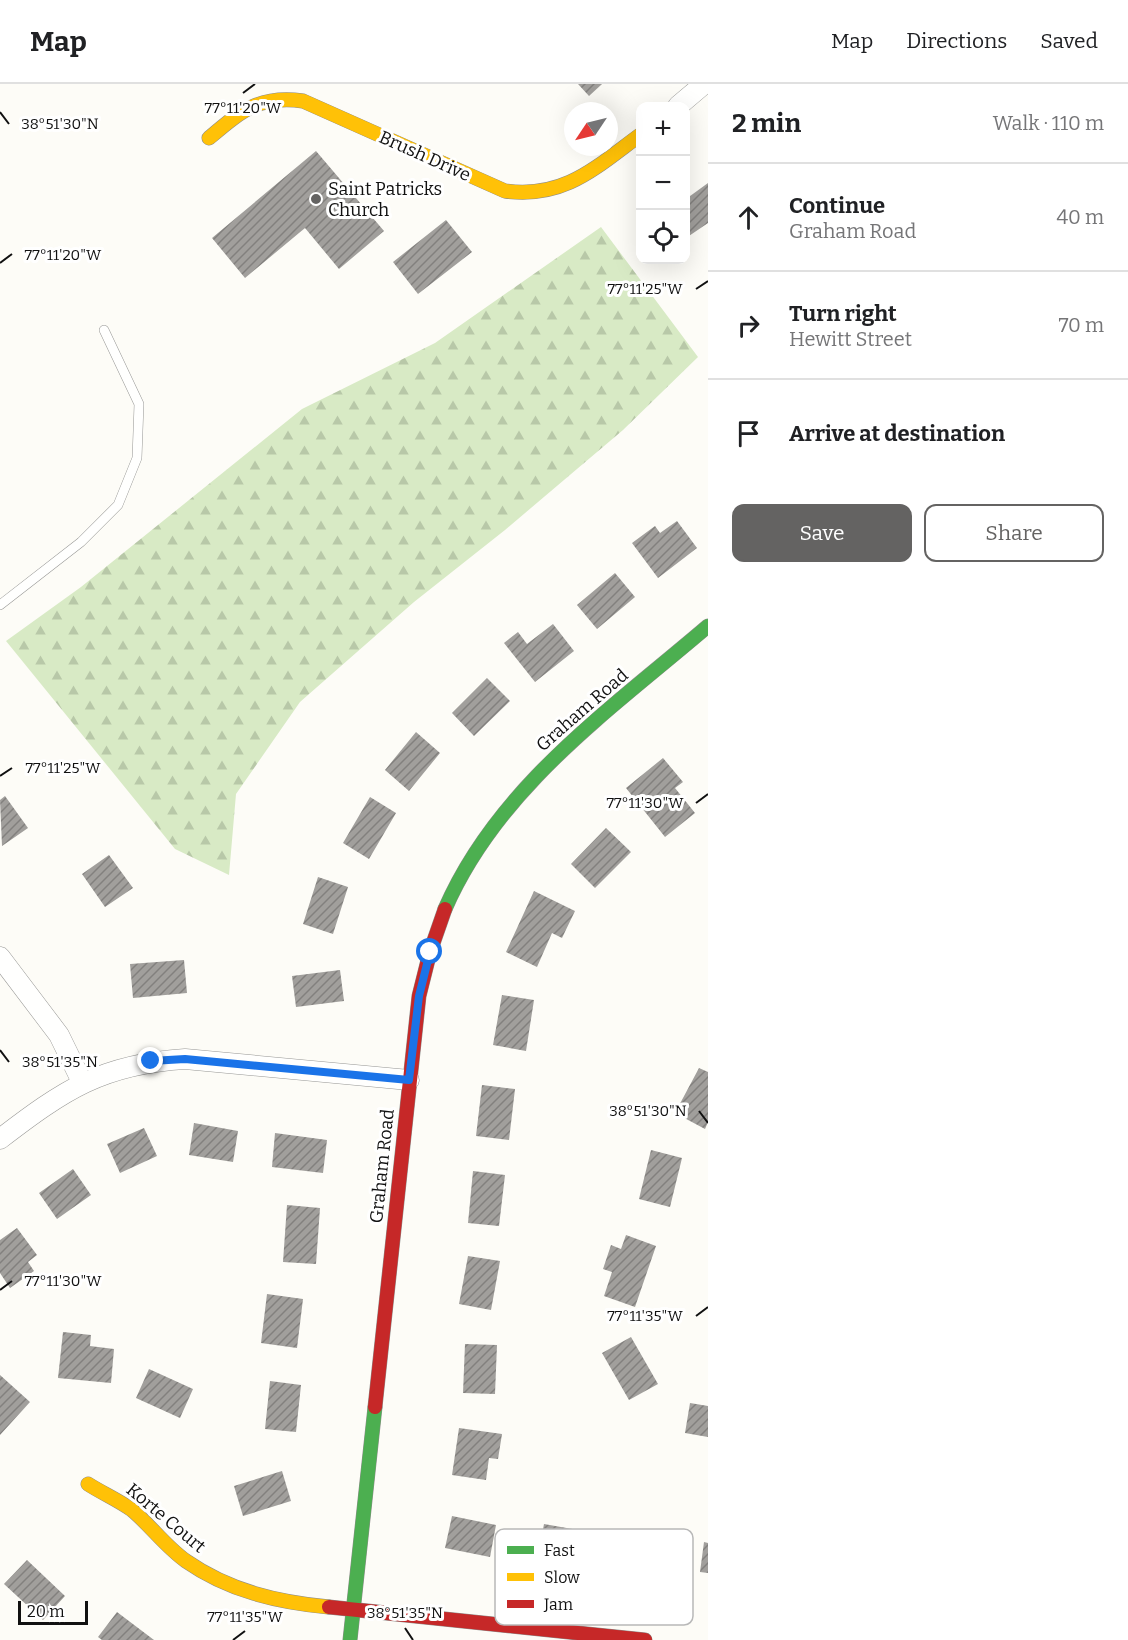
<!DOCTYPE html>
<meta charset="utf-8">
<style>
body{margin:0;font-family:Bitter,serif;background:#f2f2f2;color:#202124}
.controls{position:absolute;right:18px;top:18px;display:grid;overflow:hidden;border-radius:12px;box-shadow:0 6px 24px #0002}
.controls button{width:54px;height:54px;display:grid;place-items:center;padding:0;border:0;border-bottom:2px solid #e0e0e0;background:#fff;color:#202124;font:30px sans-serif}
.compass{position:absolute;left:564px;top:18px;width:54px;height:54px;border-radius:50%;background:#fff;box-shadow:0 6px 24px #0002;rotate:235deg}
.scale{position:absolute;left:18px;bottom:15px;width:70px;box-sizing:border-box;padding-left:6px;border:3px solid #111;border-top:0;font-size:16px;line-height:21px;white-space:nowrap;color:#111;-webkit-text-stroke:4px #fff;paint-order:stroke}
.stop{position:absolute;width:18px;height:18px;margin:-14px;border:4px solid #1a73e8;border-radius:50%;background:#fff}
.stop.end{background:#1a73e8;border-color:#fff;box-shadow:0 2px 6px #0008}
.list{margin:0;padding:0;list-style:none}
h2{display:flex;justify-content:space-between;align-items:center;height:78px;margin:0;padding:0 24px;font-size:26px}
h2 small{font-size:20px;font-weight:400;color:#757577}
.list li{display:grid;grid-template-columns:39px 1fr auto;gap:18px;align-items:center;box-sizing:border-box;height:108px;padding:0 24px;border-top:2px solid #e0e0e0}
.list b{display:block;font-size:22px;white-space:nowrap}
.list p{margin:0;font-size:20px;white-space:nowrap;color:#757577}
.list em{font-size:20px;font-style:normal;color:#757577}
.actions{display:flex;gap:12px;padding:18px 24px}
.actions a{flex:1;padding:14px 0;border:2px solid #646362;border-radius:12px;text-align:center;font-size:21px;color:#646362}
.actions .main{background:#646362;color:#fff}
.icon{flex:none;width:33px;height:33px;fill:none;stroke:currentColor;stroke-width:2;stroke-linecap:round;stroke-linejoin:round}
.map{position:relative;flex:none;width:708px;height:1556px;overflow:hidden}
header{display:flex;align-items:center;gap:36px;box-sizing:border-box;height:84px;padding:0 30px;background:#fff;border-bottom:2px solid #e0e0e0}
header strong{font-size:28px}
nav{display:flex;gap:33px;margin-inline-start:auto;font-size:21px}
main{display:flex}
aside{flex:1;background:#fff}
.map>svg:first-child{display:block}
</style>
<header>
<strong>Map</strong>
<nav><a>Map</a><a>Directions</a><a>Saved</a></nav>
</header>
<main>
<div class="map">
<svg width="708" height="1556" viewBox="0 0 708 1556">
<defs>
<pattern id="forest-firs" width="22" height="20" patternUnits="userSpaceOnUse" patternTransform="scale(1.5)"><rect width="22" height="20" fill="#d8eac5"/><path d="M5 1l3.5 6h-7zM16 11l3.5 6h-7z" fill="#b8c8a8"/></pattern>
<pattern id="building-hatch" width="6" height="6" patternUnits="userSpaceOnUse" patternTransform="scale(1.5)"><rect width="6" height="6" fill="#a19f9c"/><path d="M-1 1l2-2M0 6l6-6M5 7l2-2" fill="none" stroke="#82807e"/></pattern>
</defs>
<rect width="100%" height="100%" fill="#fdfcf7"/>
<path fill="url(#forest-firs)" d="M 601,143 L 698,273 L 623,346 L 505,446 L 414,518 L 300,618 L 236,710 L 229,791 L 175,765 L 6,557 L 81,503 L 302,325 L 435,259 Z"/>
<path fill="url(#building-hatch)" d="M 578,0 L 602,0 L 589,12 Z
M 316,67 L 384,147 L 339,185 L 305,144 L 245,194 L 212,154 Z
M 708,99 L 708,139 L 686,154 L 686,115 Z
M 446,136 L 472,168 L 418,210 L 393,178 Z
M 677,437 L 697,464 L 658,494 L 632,459 L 655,442 L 660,449 Z
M 615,489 L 635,513 L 597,545 L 577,521 Z
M 553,540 L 574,567 L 535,598 L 504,559 L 518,548 L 527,560 Z
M 487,594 L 510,617 L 474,652 L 452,629 Z
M 416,648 L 440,669 L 409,707 L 385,686 Z
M 663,674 L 683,698 L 675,704 L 695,729 L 665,753 L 626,704 Z
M 5,712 L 28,744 L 2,762 L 0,716 Z
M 370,713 L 396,729 L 369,775 L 343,759 Z
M 606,744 L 631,768 L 595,804 L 571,780 Z
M 109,771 L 133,804 L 105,823 L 82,790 Z
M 318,793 L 348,803 L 333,850 L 303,840 Z
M 534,807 L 575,827 L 562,854 L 552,849 L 537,883 L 506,868 Z
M 184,876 L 187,909 L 133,914 L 130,880 Z
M 340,886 L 344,917 L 296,923 L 292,892 Z
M 502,911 L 534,916 L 526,967 L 493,961 Z
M 699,984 L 708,988 L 708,1038 L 705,1045 L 675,1029 Z
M 482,1001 L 515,1005 L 509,1056 L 476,1052 Z
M 194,1039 L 238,1047 L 233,1078 L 189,1071 Z
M 144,1044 L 157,1072 L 120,1089 L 107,1060 Z
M 275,1049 L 327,1056 L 323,1089 L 272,1083 Z
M 651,1066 L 682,1074 L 670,1123 L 639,1115 Z
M 73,1085 L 91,1111 L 57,1135 L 39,1109 Z
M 473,1087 L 505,1091 L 499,1142 L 468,1139 Z
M 287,1121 L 320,1124 L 316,1180 L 283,1178 Z
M 17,1144 L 37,1171 L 28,1178 L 34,1187 L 10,1204 L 0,1189 L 0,1156 Z
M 626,1151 L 656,1162 L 635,1223 L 604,1212 L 612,1188 L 603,1185 L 611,1161 L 621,1165 Z
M 468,1172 L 500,1177 L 491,1226 L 459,1220 Z
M 267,1210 L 303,1215 L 297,1264 L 261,1259 Z
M 63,1248 L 91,1251 L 90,1262 L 114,1265 L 111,1299 L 58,1294 Z
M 631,1253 L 658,1300 L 629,1316 L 602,1269 Z
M 465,1260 L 497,1261 L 495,1310 L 463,1309 Z
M 149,1285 L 193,1305 L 180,1334 L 136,1314 Z
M 0,1291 L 30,1318 L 0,1351 Z
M 270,1297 L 301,1301 L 296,1348 L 265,1345 Z
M 690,1319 L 708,1322 L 708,1353 L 685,1349 Z
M 459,1344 L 502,1350 L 498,1375 L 489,1374 L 486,1396 L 452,1391 Z
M 282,1387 L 291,1417 L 243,1432 L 234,1402 Z
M 452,1432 L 496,1441 L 490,1473 L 445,1464 Z
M 544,1440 L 595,1449 L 589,1480 L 538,1471 Z
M 704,1458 L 708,1459 L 708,1489 L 700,1488 Z
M 27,1476 L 65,1512 L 43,1536 L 4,1500 Z
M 117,1528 L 154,1556 L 102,1556 L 98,1553 Z"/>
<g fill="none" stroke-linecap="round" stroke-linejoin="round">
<defs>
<path id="lane" d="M 0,521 L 81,458 L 118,421 L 137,374 L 139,320 L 104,246"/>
<path id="street" d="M 678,22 L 704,0
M 0,873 L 59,951 L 82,998
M 0,1055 C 64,1006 102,980 185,975 L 409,996"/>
<path id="fast" d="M 445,825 C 498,703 610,626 708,542
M 350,1556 L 375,1323"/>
<path id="slow" d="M 209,54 C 241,27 259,11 303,17 L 505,107 C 564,115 595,84 640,51
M 88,1400 C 102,1409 118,1416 132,1426 C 151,1442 166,1463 186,1477 C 229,1507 277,1518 329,1523"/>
<path id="jam" d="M 375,1323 L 419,912 L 430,868 L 445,825
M 329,1523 L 645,1556"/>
</defs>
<use href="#lane" stroke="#979795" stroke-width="10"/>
<use href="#street" stroke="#979795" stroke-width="21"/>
<use href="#fast" stroke="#8e8d8b" stroke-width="15"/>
<use href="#slow" stroke="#8e8d8b" stroke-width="15"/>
<use href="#jam" stroke="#8e8d8b" stroke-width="15"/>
<use href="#lane" stroke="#fffffe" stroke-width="9"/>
<use href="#street" stroke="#fffffe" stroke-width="20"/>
<use href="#fast" stroke="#4caf50" stroke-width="14"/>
<use href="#slow" stroke="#ffc107" stroke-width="14"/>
<use href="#jam" stroke="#c62828" stroke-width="14"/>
</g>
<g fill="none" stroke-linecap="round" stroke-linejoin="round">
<path stroke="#1a73e8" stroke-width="8" d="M 151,977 L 185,975 L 409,996 L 419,912 L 430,868"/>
</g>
<path fill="none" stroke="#111" stroke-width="2" d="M 243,9 L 255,0M 0,28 L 9,40M 0,179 L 12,170M 696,205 L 708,197M 0,692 L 12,684M 696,719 L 708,710M 0,966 L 9,978M 699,1027 L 708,1039M 0,1206 L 12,1197M 696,1232 L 708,1223M 405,1544 L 413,1556M 233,1556 L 245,1547"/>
<circle fill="#646362" stroke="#fff" stroke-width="2" cx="316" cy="115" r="6"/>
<g text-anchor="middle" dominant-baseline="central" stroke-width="6" stroke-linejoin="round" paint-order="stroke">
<g font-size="18" fill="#111" stroke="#fff">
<text transform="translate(425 72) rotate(24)">Brush Drive</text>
<text transform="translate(582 626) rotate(-41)">Graham Road</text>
<text transform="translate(382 1082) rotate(-84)">Graham Road</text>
<text transform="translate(166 1434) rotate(40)">Korte Court</text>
</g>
<g font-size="18" fill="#111" stroke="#fff" text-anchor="start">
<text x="328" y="105">Saint Patricks<tspan x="328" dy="21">Church</tspan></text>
</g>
</g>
<rect x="495" y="1445" width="198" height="96" rx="9" fill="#fff" stroke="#b8b8b8" stroke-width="1.5"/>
<rect x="507" y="1462" width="27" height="8" fill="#4caf50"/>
<rect x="507" y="1489" width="27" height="8" fill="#ffc107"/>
<rect x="507" y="1516" width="27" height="8" fill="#c62828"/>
<g font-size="16" fill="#111">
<text x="544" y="1472">Fast</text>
<text x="544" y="1499">Slow</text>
<text x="544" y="1526">Jam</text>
</g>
<g font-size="15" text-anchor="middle" fill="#111" stroke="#fff" stroke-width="6" stroke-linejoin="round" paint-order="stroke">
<text x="243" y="29">77°11'20"W</text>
<text x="60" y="45">38°51'30"N</text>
<text x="63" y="176">77°11'20"W</text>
<text x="645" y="210">77°11'25"W</text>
<text x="63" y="689">77°11'25"W</text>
<text x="645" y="724">77°11'30"W</text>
<text x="60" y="983">38°51'35"N</text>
<text x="648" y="1032">38°51'30"N</text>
<text x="63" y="1202">77°11'30"W</text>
<text x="645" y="1237">77°11'35"W</text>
<text x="405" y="1534">38°51'35"N</text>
<text x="245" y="1538">77°11'35"W</text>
</g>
</svg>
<div class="controls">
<button>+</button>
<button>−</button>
<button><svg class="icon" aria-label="locate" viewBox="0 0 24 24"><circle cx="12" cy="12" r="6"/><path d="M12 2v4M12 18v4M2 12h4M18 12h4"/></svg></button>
</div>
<svg class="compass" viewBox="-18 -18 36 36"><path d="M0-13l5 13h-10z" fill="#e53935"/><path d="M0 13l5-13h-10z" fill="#757577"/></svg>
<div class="scale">20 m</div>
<div class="stop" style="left:430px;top:868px"></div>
<div class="stop end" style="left:151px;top:977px"></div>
</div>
<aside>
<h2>2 min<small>Walk · 110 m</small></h2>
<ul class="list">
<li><svg class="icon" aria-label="ahead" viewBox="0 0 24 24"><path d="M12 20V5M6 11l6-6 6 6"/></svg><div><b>Continue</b><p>Graham Road</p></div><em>40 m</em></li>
<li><svg class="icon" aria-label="right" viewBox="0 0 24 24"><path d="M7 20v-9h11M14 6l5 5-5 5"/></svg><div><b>Turn right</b><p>Hewitt Street</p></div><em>70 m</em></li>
<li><svg class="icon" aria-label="arrive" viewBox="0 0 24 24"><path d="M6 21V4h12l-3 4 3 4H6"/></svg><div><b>Arrive at destination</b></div></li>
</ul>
<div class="actions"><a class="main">Save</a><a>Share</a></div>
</aside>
</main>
